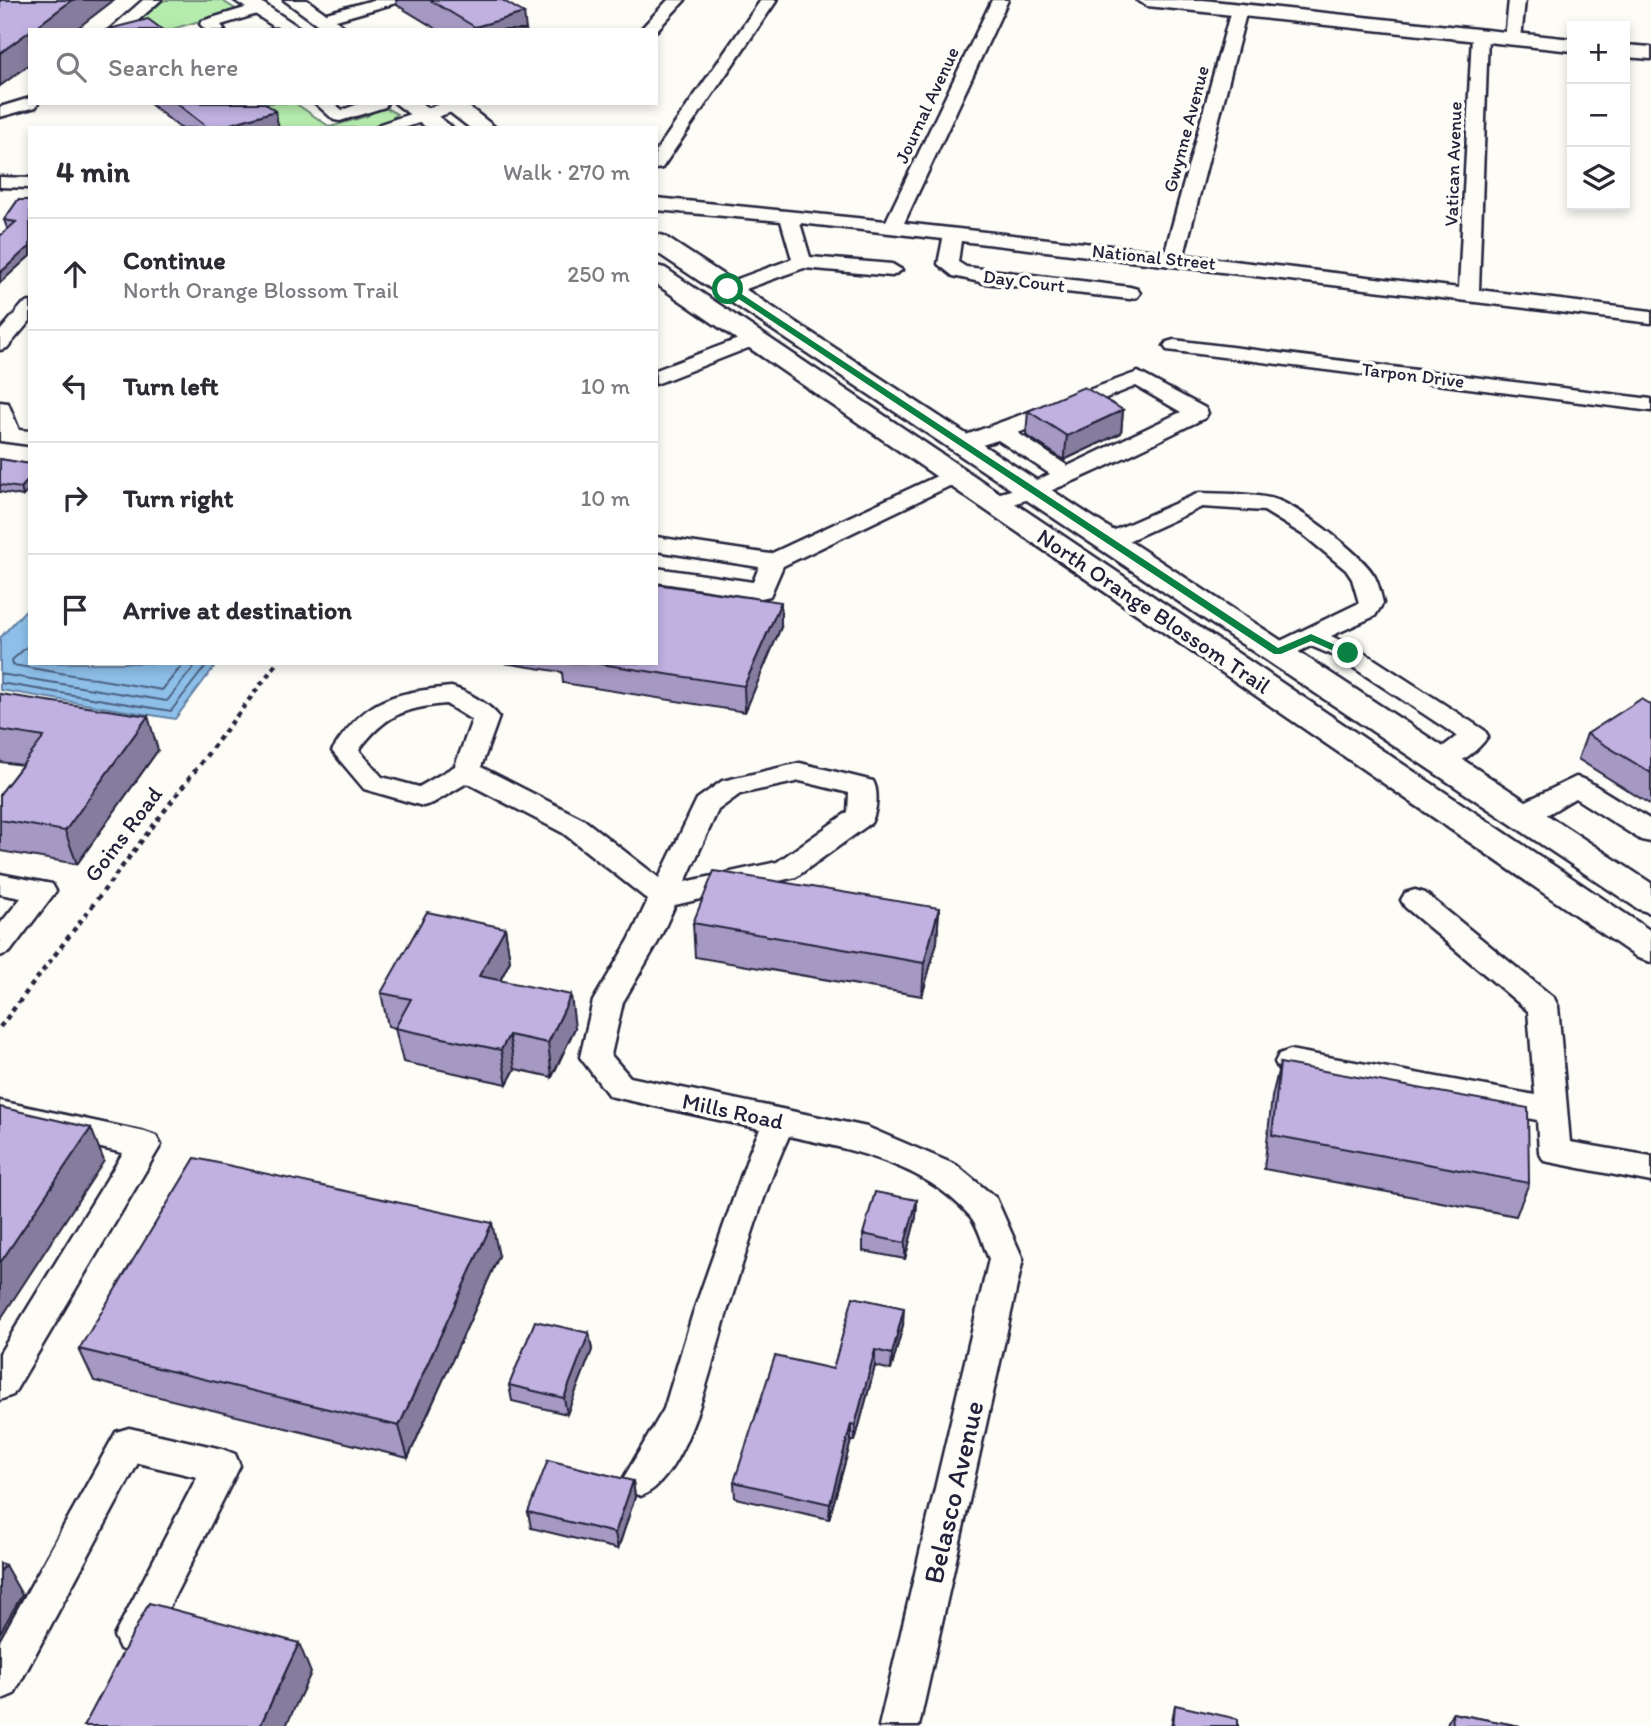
<!DOCTYPE html>
<meta charset="utf-8">
<style>
body{margin:0;font-family:Itim,sans-serif;background:#f7f7f7;color:#2b2b33}
.controls{position:absolute;right:21px;top:21px;display:grid;overflow:hidden;border-radius:0px;box-shadow:0 4px 10px #0003}
.controls button{width:63px;height:63px;display:grid;place-items:center;padding:0;border:0;border-bottom:2px solid #e1e1e2;background:#fff;color:#2b2b33;font:35px sans-serif}
.stop{position:absolute;width:21px;height:21px;margin:-16px;border:5px solid #0b8043;border-radius:50%;background:#fff}
.stop.end{background:#0b8043;border-color:#fff;box-shadow:0 2px 7px #0008}
.list{margin:0;padding:0;list-style:none}
h2{display:flex;justify-content:space-between;align-items:center;height:91px;margin:0;padding:0 28px;font-size:30px}
h2 small{font-size:23px;font-weight:400;color:#7c7c81}
.list li{display:grid;grid-template-columns:46px 1fr auto;gap:21px;align-items:center;box-sizing:border-box;height:112px;padding:0 28px;border-top:2px solid #e1e1e2}
.list b{display:block;font-size:26px;white-space:nowrap}
.list p{margin:0;font-size:23px;white-space:nowrap;color:#7c7c81}
.list em{font-size:23px;font-style:normal;color:#7c7c81}
.icon{flex:none;width:38px;height:38px;fill:none;stroke:currentColor;stroke-width:2;stroke-linecap:round;stroke-linejoin:round}
.map{position:relative;flex:none;width:1651px;height:1726px;overflow:hidden}
.search{position:absolute;background:#fff;box-shadow:0 4px 10px #0003;left:28px;top:28px;width:630px;height:77px;display:flex;align-items:center;gap:18px;box-sizing:border-box;padding:0 24px;border-radius:0px;color:#7c7c81;font-size:26px}
.panel{position:absolute;background:#fff;box-shadow:0 4px 10px #0003;left:28px;top:126px;width:630px;height:539px;border-radius:0px}
.map>svg:first-child{display:block}
</style>
<div class="map">
<svg width="1651" height="1726" viewBox="0 0 1651 1726">
<rect width="100%" height="100%" fill="#fdfcf7"/>
<filter id="ink" filterUnits="userSpaceOnUse"><feTurbulence type="fractalNoise" baseFrequency=".0143" numOctaves="2"/><feDisplacementMap in="SourceGraphic" scale="14" xChannelSelector="R" yChannelSelector="G"/><feConvolveMatrix kernelMatrix="1 2 1 2 8 2 1 2 1" color-interpolation-filters="sRGB"/></filter>
<g filter="url(#ink)">
<path fill="#b5ecae" stroke="#6c8774" stroke-width="2" d="M 164,0 L 221,0 L 237,10 L 169,30 L 128,30 Z
M 234,103 L 295,103 L 330,127 L 367,116 L 382,106 L 397,114 L 387,122 L 369,128 L 268,128 Z"/>
<path fill="#8dbfe9" stroke="#6280a3" stroke-width="2" d="M 30,605 L 30,663 L 217,663 L 175,719 L 0,690 L 0,638 Z"/>
<g fill="none" stroke-linecap="round" stroke-linejoin="round">
<path stroke="#4d6181" stroke-width="2" d="M 30,644 L 12,660 L 13,665 L 162,690 L 184,663
M 0,674 L 167,701 L 197,663
M 0,683 L 171,711 L 208,663"/>
<defs>
<path id="minor" d="M 143,0 L 161,0 L 127,30 L 109,30 Z
M 373,0 L 398,0 L 396,3 L 322,24 L 314,19 L 316,16 Z
M 668,0 L 685,0 L 656,31 L 640,30 Z
M 761,0 L 777,0 L 662,168 L 656,169 L 656,151 Z
M 992,0 L 1008,0 L 904,223 L 1165,252 L 1231,10 L 1239,5 L 1247,10 L 1184,255 L 1459,288 L 1472,35 L 1480,30 L 1488,35 L 1479,290 L 1651,311 L 1651,323 L 961,241 L 958,262 L 966,267 L 1130,287 L 1137,289 L 1140,293 L 1137,297 L 1130,299 L 984,283 L 953,276 L 938,264 L 943,239 L 800,223 L 810,257 L 892,264 L 902,270 L 892,276 L 804,268 L 735,293 L 721,293 L 718,289 L 721,285 L 792,259 L 781,221 L 656,210 L 656,198 L 886,221 Z
M 1509,0 L 1525,0 L 1521,39 L 1513,44 L 1505,39 Z
M 258,4 L 264,6 L 266,9 L 264,12 L 221,25 L 225,30 L 206,30 L 200,24 L 202,21 Z
M 30,98 L 30,103 L 38,103 L 36,107 L 0,117 L 0,107 Z
M 315,103 L 334,103 L 342,110 L 361,103 L 387,103 L 385,107 L 340,121 L 334,120 Z
M 443,103 L 469,103 L 467,107 L 404,128 L 377,128 L 380,124 Z
M 0,177 L 30,178 L 30,188 L 0,187 Z
M 30,302 L 30,321 L 7,348 L 0,350 L 0,331 L 23,304 Z
M 754,333 L 761,335 L 764,339 L 761,343 L 656,384 L 656,370 Z
M 1174,340 L 1651,399 L 1651,411 L 1167,350 L 1164,346 L 1167,342 Z
M 1138,372 L 1205,408 L 1208,413 L 1205,418 C 1166,436 1019,515 986,507 L 983,502 L 986,497 L 1025,486 L 1050,474 L 998,440 L 963,451 L 955,449 L 952,444 L 955,439 ZM 1136,386 L 1181,412 L 1068,466 L 1018,433 Z
M 0,402 L 8,403 L 19,430 L 30,431 L 30,445 L 0,441 Z
M 954,468 L 962,470 L 965,475 L 962,480 L 783,566 L 770,596 L 761,598 L 656,582 L 656,568 L 753,582 L 759,567 L 656,551 L 656,537 L 770,554 Z
M 1199,493 C 1224,494 1250,493 1274,499 C 1298,506 1364,555 1375,577 C 1379,585 1381,595 1383,603 L 1375,616 L 1331,636 L 1357,648 L 1484,730 L 1488,736 C 1478,752 1451,772 1432,767 L 1428,761 L 1432,755 L 1457,736 L 1339,658 L 1311,646 C 1297,652 1284,661 1268,657 L 1265,652 L 1268,647 L 1359,603 L 1352,579 L 1346,570 L 1305,536 L 1264,511 L 1202,507 L 1117,546 L 1101,546 L 1097,541 L 1101,536 Z
M 451,687 C 466,691 490,704 499,717 L 481,767 L 583,819 L 659,878 L 697,799 L 722,781 L 800,763 L 873,781 C 879,791 877,812 871,823 L 796,877 L 675,905 L 658,942 L 623,1002 L 611,1055 L 630,1077 L 867,1127 L 956,1165 L 996,1198 L 1023,1259 L 919,1726 L 879,1726 L 989,1259 C 983,1246 979,1225 969,1215 C 924,1164 853,1150 789,1136 C 763,1192 746,1254 727,1312 C 713,1358 689,1478 641,1496 L 628,1491 L 623,1479 L 664,1409 L 693,1313 L 750,1151 L 760,1129 L 609,1096 L 580,1057 L 593,1001 L 629,940 L 648,900 L 563,833 L 467,783 L 433,803 L 423,806 L 364,789 L 332,751 C 365,698 393,693 451,687 ZM 446,704 L 472,720 L 455,766 L 419,787 L 382,777 L 359,750 C 385,715 404,708 446,704 ZM 800,781 L 849,793 L 848,812 L 777,862 L 685,882 L 718,810 L 740,794 Z
M 1576,777 L 1586,780 L 1651,820 L 1651,842 L 1641,840 L 1575,798 C 1557,808 1534,827 1512,822 L 1508,815 L 1512,808 Z
M 0,874 L 52,884 L 56,891 L 10,952 L 0,956 L 0,924 L 21,898 L 0,894 Z
M 1415,890 L 1425,893 L 1554,998 L 1558,1006 L 1570,1142 L 1651,1156 L 1651,1182 L 1544,1161 L 1539,1152 L 1537,1120 L 1279,1070 L 1275,1062 L 1279,1054 L 1290,1050 L 1535,1095 L 1528,1011 L 1405,907 L 1401,900 L 1405,893 Z
M 0,1101 L 145,1132 L 156,1136 L 161,1145 L 13,1395 L 0,1400 L 0,1353 L 123,1153 L 0,1125 Z
M 129,1428 L 222,1449 L 235,1454 L 240,1466 L 148,1649 L 134,1655 L 120,1649 L 114,1636 L 197,1477 L 138,1463 L 14,1694 L 0,1700 L 0,1641 L 116,1432 Z"/>
<path id="major" d="M 234,0 L 258,0 L 303,30 L 279,30 Z
M 284,0 L 307,0 L 349,30 L 325,30 Z
M 1137,0 L 1203,0 L 1572,39 L 1572,51 L 1147,6 Z
M 1625,45 L 1651,47 L 1651,59 L 1625,57 Z
M 395,103 L 421,103 L 453,128 L 427,128 Z
M 438,103 L 464,103 L 496,128 L 470,128 Z
M 656,234 L 664,236 L 1651,883 L 1651,913 L 1638,909 L 656,252 Z
M 656,266 L 665,268 L 1651,931 L 1651,962 L 1638,958 L 656,284 Z"/>
</defs>
<use href="#minor" stroke="#22223b" stroke-width="5"/>
<use href="#major" stroke="#22223b" stroke-width="5"/>
<path stroke="#22223b" stroke-width="4.5" stroke-dasharray="5 5" stroke-linecap="butt" d="M 0,1027 L 277,663"/>
<use href="#minor" fill="#fdfcf7" fill-rule="evenodd"/>
<use href="#major" fill="#fdfcf7" fill-rule="evenodd"/>
</g>
<path fill="#a598c2" stroke="#22223b" stroke-width="2" d="M 396,0 L 502,0 L 526,30 L 438,30 L 397,5 Z
M 149,103 L 265,103 L 279,128 L 180,128 Z
M 18,200 L 26,258 L 9,228 L 7,228 L 4,220 Z
M 1123,410 L 1121,433 L 1064,460 L 1026,435 L 1028,411 Z
M 0,459 L 30,464 L 23,496 L 0,492 Z
M 781,627 L 745,712 L 563,683 L 562,672 L 504,663 L 656,663 Z
M 0,694 L 158,750 L 77,864 L 0,851 L 0,794 L 22,765 L 0,762 Z
M 1651,705 L 1651,805 L 1578,759 L 1587,734 Z
M 939,908 L 937,942 L 922,996 L 695,957 L 693,923 Z
M 505,928 L 510,961 L 500,981 L 575,1028 L 552,1077 L 515,1069 L 507,1084 L 403,1062 L 395,1028 L 388,1026 L 381,993 Z
M 1280,1063 L 1529,1183 L 1516,1216 L 1264,1169 L 1272,1097 Z
M 917,1200 L 916,1217 L 905,1259 L 863,1251 L 863,1234 Z
M 499,1256 L 408,1458 L 94,1381 L 79,1349 Z
M 903,1325 L 891,1370 L 875,1366 L 855,1441 L 851,1441 L 829,1519 L 735,1498 L 734,1482 L 833,1369 Z
M 589,1333 L 592,1350 L 567,1414 L 512,1401 L 509,1385 Z
M 633,1481 L 635,1497 L 618,1549 L 531,1528 L 528,1512 Z
M 1175,1705 L 1238,1726 L 1171,1726 Z
M 1452,1713 L 1520,1726 L 1446,1726 Z"/>
<path fill="#867c9e" stroke="#22223b" stroke-width="2" d="M 72,0 L 114,0 L 75,30 L 32,30 Z
M 524,13 L 526,30 L 476,30 L 475,27 Z
M 30,31 L 30,64 L 0,86 L 0,53 Z
M 275,111 L 279,128 L 217,128 Z
M 30,247 L 30,256 L 0,283 L 0,273 L 24,251 Z
M 1123,410 L 1121,433 L 1064,460 L 1067,436 Z
M 30,478 L 30,489 L 23,496 L 21,488 Z
M 781,602 L 781,627 L 745,712 L 744,686 Z
M 148,716 L 158,750 L 77,864 L 65,831 Z
M 939,908 L 937,942 L 922,996 L 924,963 Z
M 505,928 L 510,961 L 485,1010 L 479,976 Z
M 571,995 L 575,1028 L 552,1077 L 548,1043 Z
M 509,1035 L 515,1069 L 507,1084 L 501,1050 Z
M 91,1128 L 104,1161 L 0,1320 L 0,1263 Z
M 917,1200 L 916,1217 L 905,1259 L 905,1243 Z
M 492,1223 L 499,1256 L 408,1458 L 399,1426 Z
M 904,1308 L 903,1325 L 891,1370 L 892,1354 Z
M 589,1333 L 592,1350 L 567,1414 L 564,1398 Z
M 875,1350 L 875,1366 L 855,1441 L 855,1425 Z
M 851,1424 L 851,1441 L 829,1519 L 830,1504 Z
M 633,1481 L 635,1497 L 618,1549 L 615,1533 Z
M 5,1565 L 22,1595 L 0,1633 L 0,1572 Z
M 299,1643 L 311,1673 L 286,1726 L 260,1726 Z"/>
<path fill="#c0b1e1" stroke="#22223b" stroke-width="2" d="M 0,0 L 72,0 L 32,30 L 30,30 L 30,31 L 0,53 Z
M 430,0 L 502,0 L 524,13 L 475,27 Z
M 148,19 L 163,30 L 105,30 Z
M 276,27 L 280,30 L 264,30 Z
M 176,103 L 265,103 L 275,111 L 217,128 L 208,128 Z
M 18,200 L 30,200 L 30,247 L 24,251 L 0,273 L 0,236 L 16,222 L 4,220 Z
M 1084,387 L 1123,410 L 1067,436 L 1028,411 Z
M 0,459 L 30,464 L 30,478 L 21,488 L 0,485 Z
M 656,584 L 781,602 L 744,686 L 594,663 L 656,663 Z
M 0,694 L 148,716 L 65,831 L 0,820 L 0,794 L 44,737 L 0,730 Z
M 1641,699 L 1651,705 L 1651,773 L 1587,734 Z
M 714,871 L 939,908 L 924,963 L 693,923 Z
M 427,912 L 505,928 L 479,976 L 571,995 L 548,1043 L 509,1035 L 501,1050 L 395,1028 L 411,999 L 381,993 Z
M 1280,1063 L 1528,1108 L 1529,1183 L 1272,1135 Z
M 0,1107 L 91,1128 L 0,1263 Z
M 195,1158 L 492,1223 L 399,1426 L 79,1349 Z
M 875,1192 L 917,1200 L 905,1243 L 863,1234 Z
M 853,1297 L 904,1308 L 892,1354 L 875,1350 L 855,1425 L 851,1424 L 830,1504 L 734,1482 L 775,1356 L 833,1369 Z
M 535,1321 L 589,1333 L 564,1398 L 509,1385 Z
M 548,1460 L 633,1481 L 615,1533 L 528,1512 Z
M 0,1563 L 5,1565 L 0,1572 Z
M 149,1603 L 299,1643 L 260,1726 L 84,1726 Z
M 1175,1705 L 1238,1719 L 1238,1726 L 1173,1726 Z
M 1452,1713 L 1520,1726 L 1453,1726 Z"/>
</g>
<path fill="#0b8043" d="M 725,287 L 731,287 L 1278,648 L 1311,634 L 1353,653 L 1345,656 L 1311,641 L 1281,654 L 1274,654 L 725,290 Z"/>
<g text-anchor="middle" dominant-baseline="central" stroke-width="7" stroke-linejoin="round" paint-order="stroke">
<g font-size="19" fill="#22223b" stroke="#fdfcf7">
<text transform="translate(927 105) rotate(-65)">Journal Avenue</text>
<text transform="translate(1186 129) rotate(-75)">Gwynne Avenue</text>
<text transform="translate(1453 164) rotate(-88)">Vatican Avenue</text>
<text transform="translate(1154 257) rotate(6)">National Street</text>
<text transform="translate(1024 281) rotate(7)">Day Court</text>
<text transform="translate(1413 375) rotate(7)">Tarpon Drive</text>
</g>
<g font-size="23" fill="#22223b" stroke="#fdfcf7">
<text transform="translate(1154 611) rotate(34)">North Orange Blossom Trail</text>
<text transform="translate(123 834) rotate(-53)">Goins Road</text>
<text transform="translate(733 1111) rotate(12)">Mills Road</text>
</g>
<g font-size="28" fill="#22223b" stroke="#fdfcf7">
<text transform="translate(953 1492) rotate(-77)">Belasco Avenue</text>
</g>
</g>
</svg>
<div class="controls">
<button>+</button>
<button>−</button>
<button><svg class="icon" aria-label="layers" viewBox="0 0 24 24"><path d="M12 4l9 5-9 5-9-5zM3 14l9 5 9-5"/></svg></button>
</div>
<div class="stop" style="left:728px;top:289px"></div>
<div class="stop end" style="left:1348px;top:653px"></div>
<div class="search"><svg class="icon" aria-label="search" viewBox="0 0 24 24"><circle cx="10" cy="10" r="6"/><path d="M15 15l6 6"/></svg>Search here</div>
<section class="panel">
<h2>4 min<small>Walk · 270 m</small></h2>
<ul class="list">
<li><svg class="icon" aria-label="ahead" viewBox="0 0 24 24"><path d="M12 20V5M6 11l6-6 6 6"/></svg><div><b>Continue</b><p>North Orange Blossom Trail</p></div><em>250 m</em></li>
<li><svg class="icon" aria-label="left" viewBox="0 0 24 24"><path d="M17 20v-9H6M10 6l-5 5 5 5"/></svg><div><b>Turn left</b></div><em>10 m</em></li>
<li><svg class="icon" aria-label="right" viewBox="0 0 24 24"><path d="M7 20v-9h11M14 6l5 5-5 5"/></svg><div><b>Turn right</b></div><em>10 m</em></li>
<li><svg class="icon" aria-label="arrive" viewBox="0 0 24 24"><path d="M6 21V4h12l-3 4 3 4H6"/></svg><div><b>Arrive at destination</b></div></li>
</ul>
</section>
</div>
